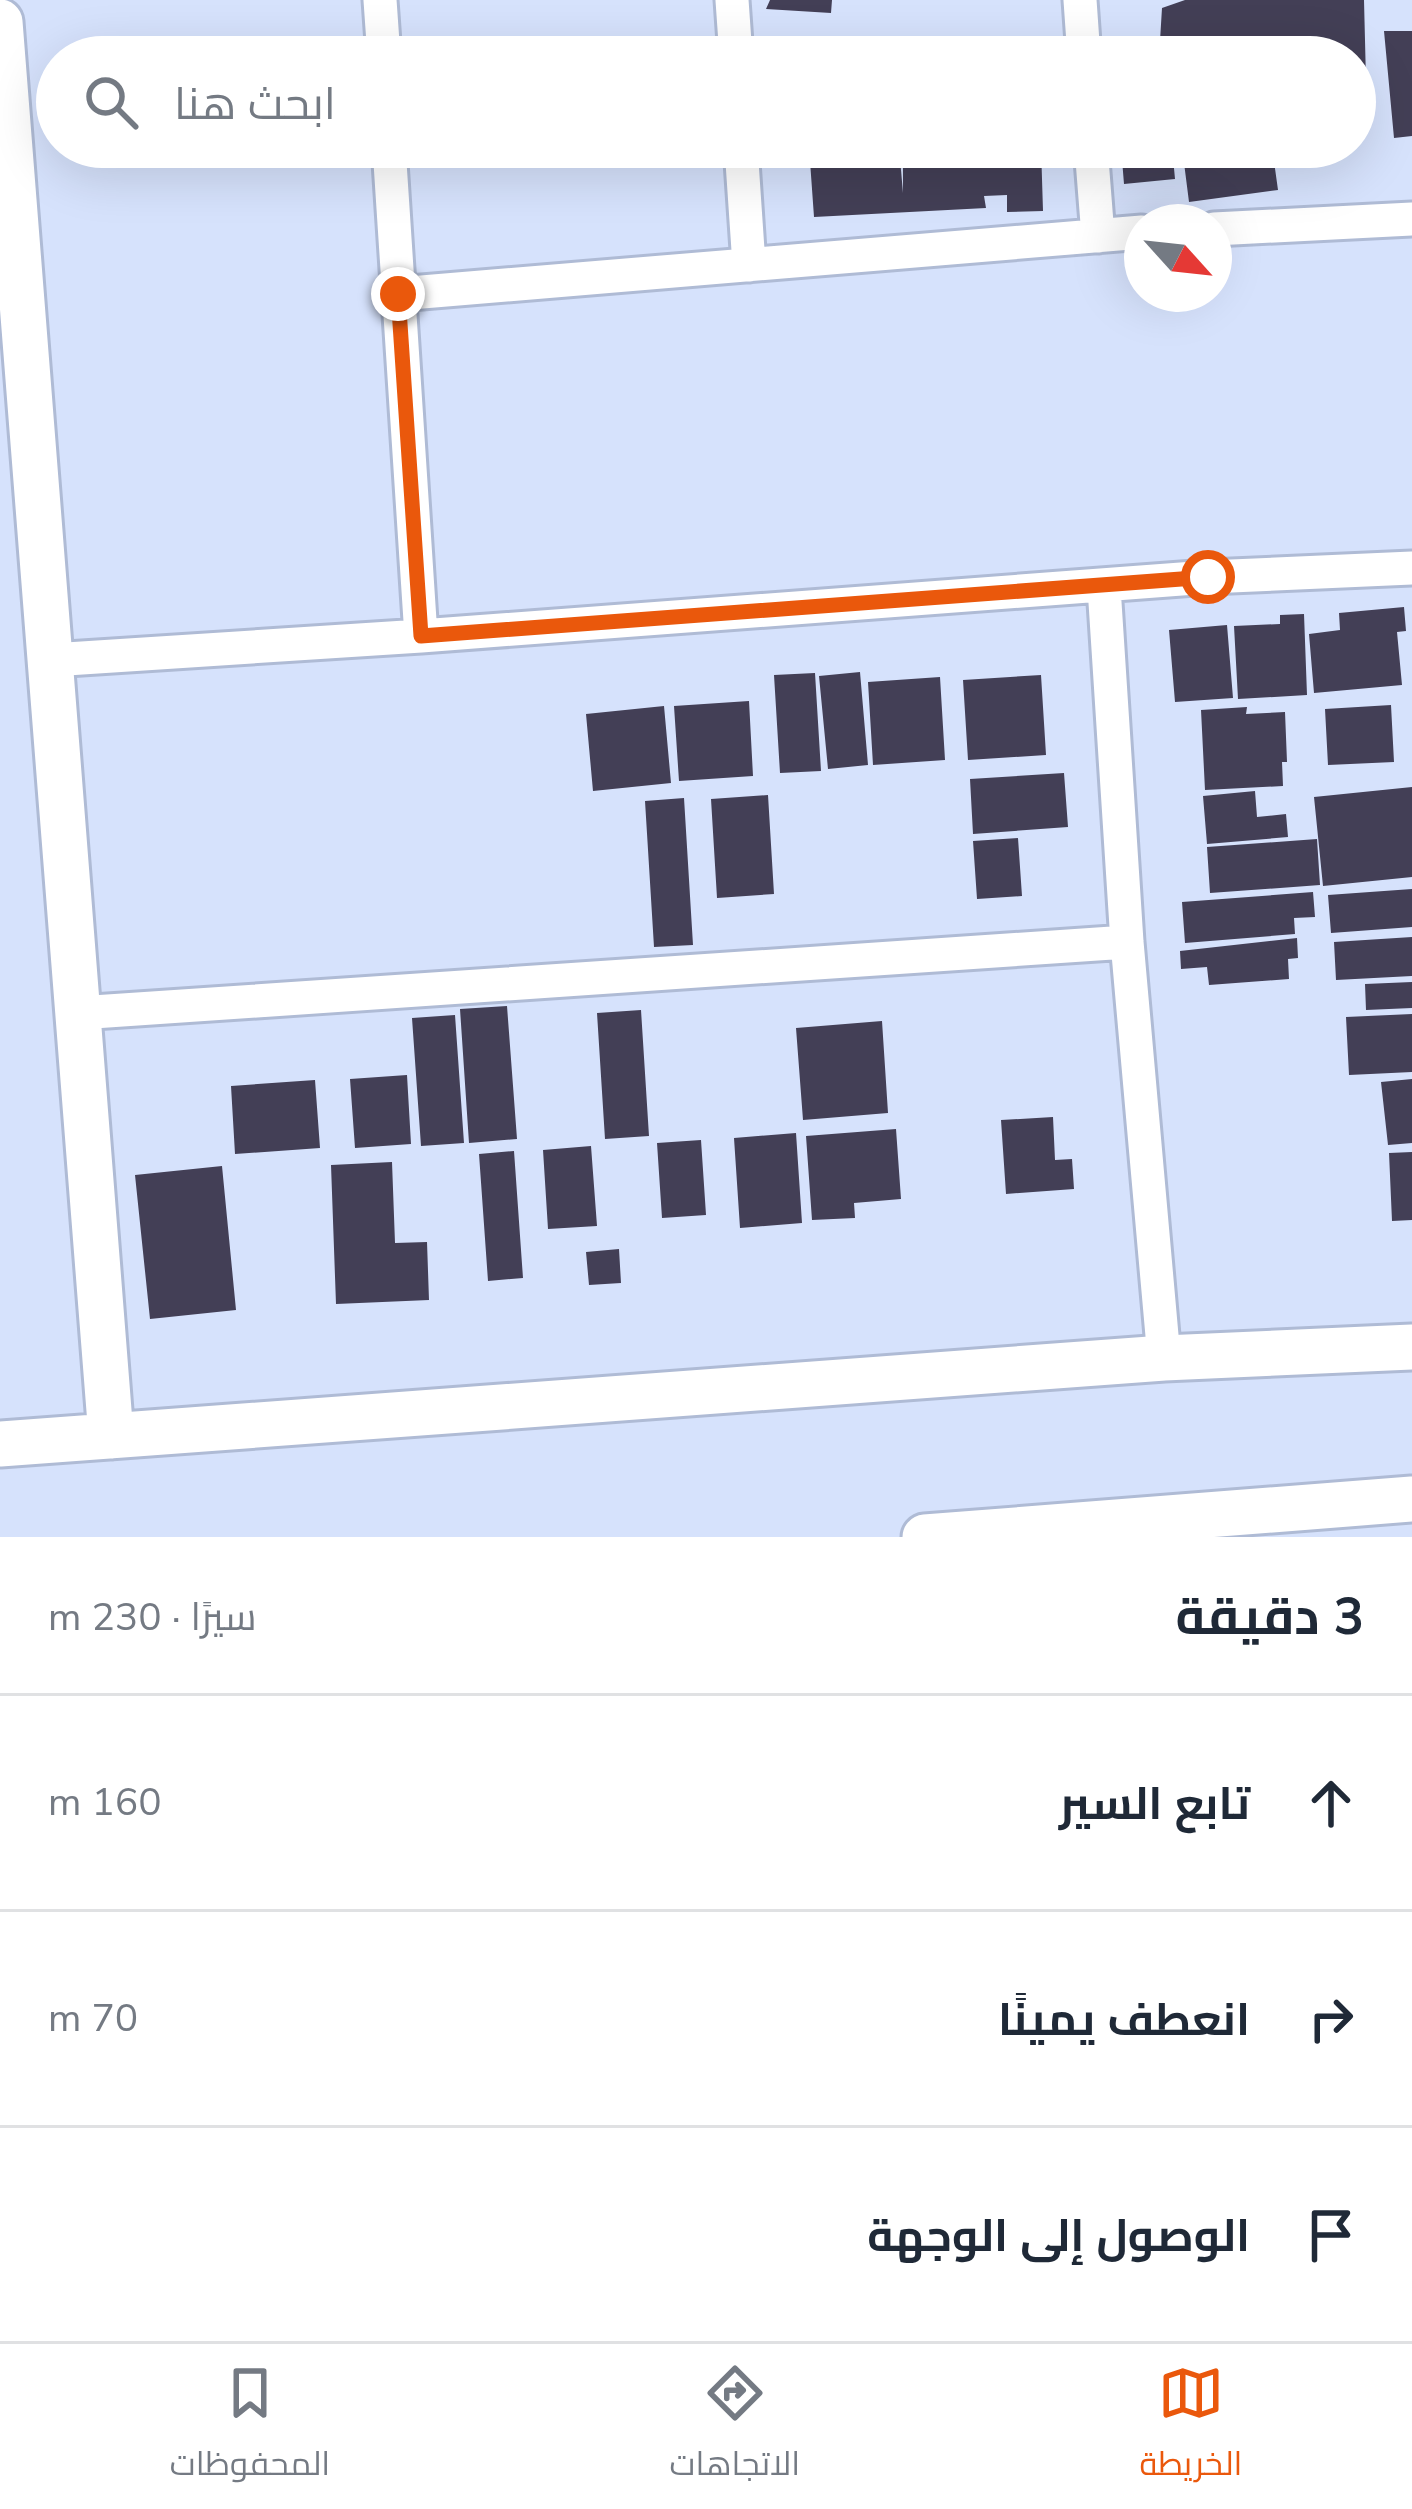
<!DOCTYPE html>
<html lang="ar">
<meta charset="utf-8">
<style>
body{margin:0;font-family:"Nunito Sans",Cairo,sans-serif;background:#f2f2f3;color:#1f2937;direction:rtl}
.compass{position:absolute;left:1124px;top:204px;width:108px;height:108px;border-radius:50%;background:#fff;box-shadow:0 12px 48px #0002;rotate:117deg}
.stop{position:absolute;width:36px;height:36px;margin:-27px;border:9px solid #ea580c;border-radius:50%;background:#fff}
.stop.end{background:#ea580c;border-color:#fff;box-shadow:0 3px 12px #0008}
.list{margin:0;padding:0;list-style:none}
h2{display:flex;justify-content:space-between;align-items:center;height:156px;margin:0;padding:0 48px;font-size:51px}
h2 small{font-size:39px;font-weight:400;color:#747a83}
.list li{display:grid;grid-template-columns:78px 1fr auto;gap:36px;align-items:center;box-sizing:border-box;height:216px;padding:0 48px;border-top:3px solid #e0e1e3}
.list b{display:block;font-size:45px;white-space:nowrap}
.list em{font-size:39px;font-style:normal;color:#747a83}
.icon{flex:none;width:66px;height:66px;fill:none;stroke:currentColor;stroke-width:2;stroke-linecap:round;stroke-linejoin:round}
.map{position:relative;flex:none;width:1412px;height:1537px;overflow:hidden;direction:ltr}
.search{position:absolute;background:#fff;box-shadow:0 12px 48px #0002;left:36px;right:36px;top:36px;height:132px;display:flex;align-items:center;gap:30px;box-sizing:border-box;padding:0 42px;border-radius:66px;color:#747a83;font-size:45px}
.sheet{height:804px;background:#fff}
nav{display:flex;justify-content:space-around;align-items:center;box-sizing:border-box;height:168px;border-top:3px solid #e0e1e3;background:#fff;font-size:33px;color:#747a83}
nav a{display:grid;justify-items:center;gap:6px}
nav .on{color:#ea580c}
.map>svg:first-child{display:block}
</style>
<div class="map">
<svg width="1412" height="1537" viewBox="0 0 1412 1537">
<rect width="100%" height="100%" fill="#d6e2fc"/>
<path fill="#433f56" d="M 770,0 L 832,0 L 831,13 L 766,9 Z
M 1185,0 L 1364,0 L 1366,81 L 1355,82 L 1355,57 L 1159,57 L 1162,8 Z
M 1384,31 L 1412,31 L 1412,136 L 1394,138 Z
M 981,37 L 982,57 L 905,57 L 904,42 Z
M 809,147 L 899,147 L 903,193 L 903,147 L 1041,147 L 1043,211 L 1007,212 L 1007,195 L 984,196 L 986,208 L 814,217 Z
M 1121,147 L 1172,147 L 1175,179 L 1124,184 Z
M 1182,147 L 1272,147 L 1278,190 L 1189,202 Z
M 1404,607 L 1406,631 L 1397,632 L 1402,685 L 1314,693 L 1309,634 L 1340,630 L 1339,613 Z
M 1304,614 L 1307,695 L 1238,699 L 1234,626 L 1280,624 L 1280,615 Z
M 1227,625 L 1233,698 L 1175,702 L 1169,630 Z
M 860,672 L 868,765 L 828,769 L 819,676 Z
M 815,673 L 821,771 L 780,773 L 774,675 Z
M 1041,675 L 1046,755 L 968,760 L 963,680 Z
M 940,677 L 945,760 L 873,765 L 868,682 Z
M 749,701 L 753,776 L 679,781 L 674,706 Z
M 1391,705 L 1394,762 L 1328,765 L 1325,709 Z
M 664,706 L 671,783 L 593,791 L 586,714 Z
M 1247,707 L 1246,714 L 1285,712 L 1287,762 L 1282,762 L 1283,786 L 1205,790 L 1201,710 Z
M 1064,773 L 1068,827 L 973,834 L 970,779 Z
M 1412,787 L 1412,877 L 1323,886 L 1314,797 Z
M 1255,791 L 1257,817 L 1286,814 L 1288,837 L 1207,844 L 1203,796 Z
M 768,795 L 774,894 L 717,898 L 711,799 Z
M 684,798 L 693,945 L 654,947 L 645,801 Z
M 1018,838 L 1022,896 L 977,899 L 973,841 Z
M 1317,839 L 1320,885 L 1210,893 L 1207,847 Z
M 1412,889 L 1412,927 L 1331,933 L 1328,895 Z
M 1313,892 L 1315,917 L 1294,918 L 1295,934 L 1185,943 L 1182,902 Z
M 1412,937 L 1412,976 L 1336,980 L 1334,942 Z
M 1297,938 L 1298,958 L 1288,959 L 1289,979 L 1209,985 L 1207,967 L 1181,969 L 1180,951 Z
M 1412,982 L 1412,1008 L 1366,1010 L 1365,984 Z
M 507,1006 L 517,1139 L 469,1143 L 460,1009 Z
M 641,1010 L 649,1136 L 605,1139 L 597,1013 Z
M 1412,1014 L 1412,1072 L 1349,1075 L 1346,1017 Z
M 455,1015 L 464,1143 L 421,1146 L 412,1018 Z
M 882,1021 L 888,1113 L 803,1120 L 796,1028 Z
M 407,1075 L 411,1144 L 355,1148 L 350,1079 Z
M 1412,1079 L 1412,1143 L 1388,1145 L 1381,1082 Z
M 315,1080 L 320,1148 L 235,1154 L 231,1086 Z
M 1053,1117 L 1055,1160 L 1072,1159 L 1074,1189 L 1006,1194 L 1001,1120 Z
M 896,1129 L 901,1199 L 854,1203 L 855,1218 L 812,1220 L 806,1136 Z
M 796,1133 L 802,1223 L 740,1228 L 734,1138 Z
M 701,1140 L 706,1215 L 662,1218 L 657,1143 Z
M 591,1146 L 597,1226 L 548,1229 L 543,1150 Z
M 514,1151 L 523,1278 L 488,1281 L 479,1154 Z
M 1412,1152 L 1412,1220 L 1392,1221 L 1389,1153 Z
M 392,1162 L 395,1243 L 427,1242 L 429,1300 L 336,1304 L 331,1165 Z
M 222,1166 L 236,1310 L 150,1319 L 135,1175 Z
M 619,1249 L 621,1283 L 589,1285 L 586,1252 Z"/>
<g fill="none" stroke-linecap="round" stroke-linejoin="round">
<defs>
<path id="street" d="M 380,0 L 384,57
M 732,0 L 736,57
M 1080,0 L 1084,57
M 389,147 L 421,636 L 1208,577 L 1412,568
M 741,147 L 749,265
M 1091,147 L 1098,236
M 1214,229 L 1412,219
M 398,294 L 1142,232
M 1104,587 L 1127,942 L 1164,1358
M 51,660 L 421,636
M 78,1013 L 1127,942"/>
<path id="secondary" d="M 0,22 L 111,1436
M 0,1444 L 1164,1358 L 1412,1347
M 925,1537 L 1412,1499"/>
</defs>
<use href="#street" stroke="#afbbd5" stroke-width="39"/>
<use href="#secondary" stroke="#afbbd5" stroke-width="51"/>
<use href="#street" stroke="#fff" stroke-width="33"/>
<use href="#secondary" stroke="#fff" stroke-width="45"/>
</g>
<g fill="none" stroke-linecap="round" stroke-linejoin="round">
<path stroke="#ea580c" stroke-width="15" d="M 398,294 L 421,636 L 1208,577"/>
</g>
</svg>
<svg class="compass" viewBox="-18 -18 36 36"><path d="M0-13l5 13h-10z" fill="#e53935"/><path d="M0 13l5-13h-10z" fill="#747a83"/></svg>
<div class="stop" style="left:1208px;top:577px"></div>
<div class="stop end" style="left:398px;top:294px"></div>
<div class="search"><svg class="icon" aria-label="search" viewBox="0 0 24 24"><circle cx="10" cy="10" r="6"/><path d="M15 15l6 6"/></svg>ابحث هنا</div>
</div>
<section class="sheet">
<h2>3 دقيقة<small>سيرًا · 230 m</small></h2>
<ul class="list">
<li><svg class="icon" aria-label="ahead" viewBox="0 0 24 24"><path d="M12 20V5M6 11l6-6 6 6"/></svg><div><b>تابع السير</b></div><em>160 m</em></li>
<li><svg class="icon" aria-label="right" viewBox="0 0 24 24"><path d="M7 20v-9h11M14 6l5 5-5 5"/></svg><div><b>انعطف يمينًا</b></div><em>70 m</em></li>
<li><svg class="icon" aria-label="arrive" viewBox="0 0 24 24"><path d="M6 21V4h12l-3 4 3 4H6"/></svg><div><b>الوصول إلى الوجهة</b></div></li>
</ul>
</section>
<nav>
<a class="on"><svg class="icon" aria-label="map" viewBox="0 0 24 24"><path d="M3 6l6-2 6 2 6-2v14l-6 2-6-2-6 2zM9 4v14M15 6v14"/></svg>الخريطة</a>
<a><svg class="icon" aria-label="directions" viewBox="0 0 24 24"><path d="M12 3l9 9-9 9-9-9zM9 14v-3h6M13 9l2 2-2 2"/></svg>الاتجاهات</a>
<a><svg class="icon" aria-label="saved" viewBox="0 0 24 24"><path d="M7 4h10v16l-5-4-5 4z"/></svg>المحفوظات</a>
</nav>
